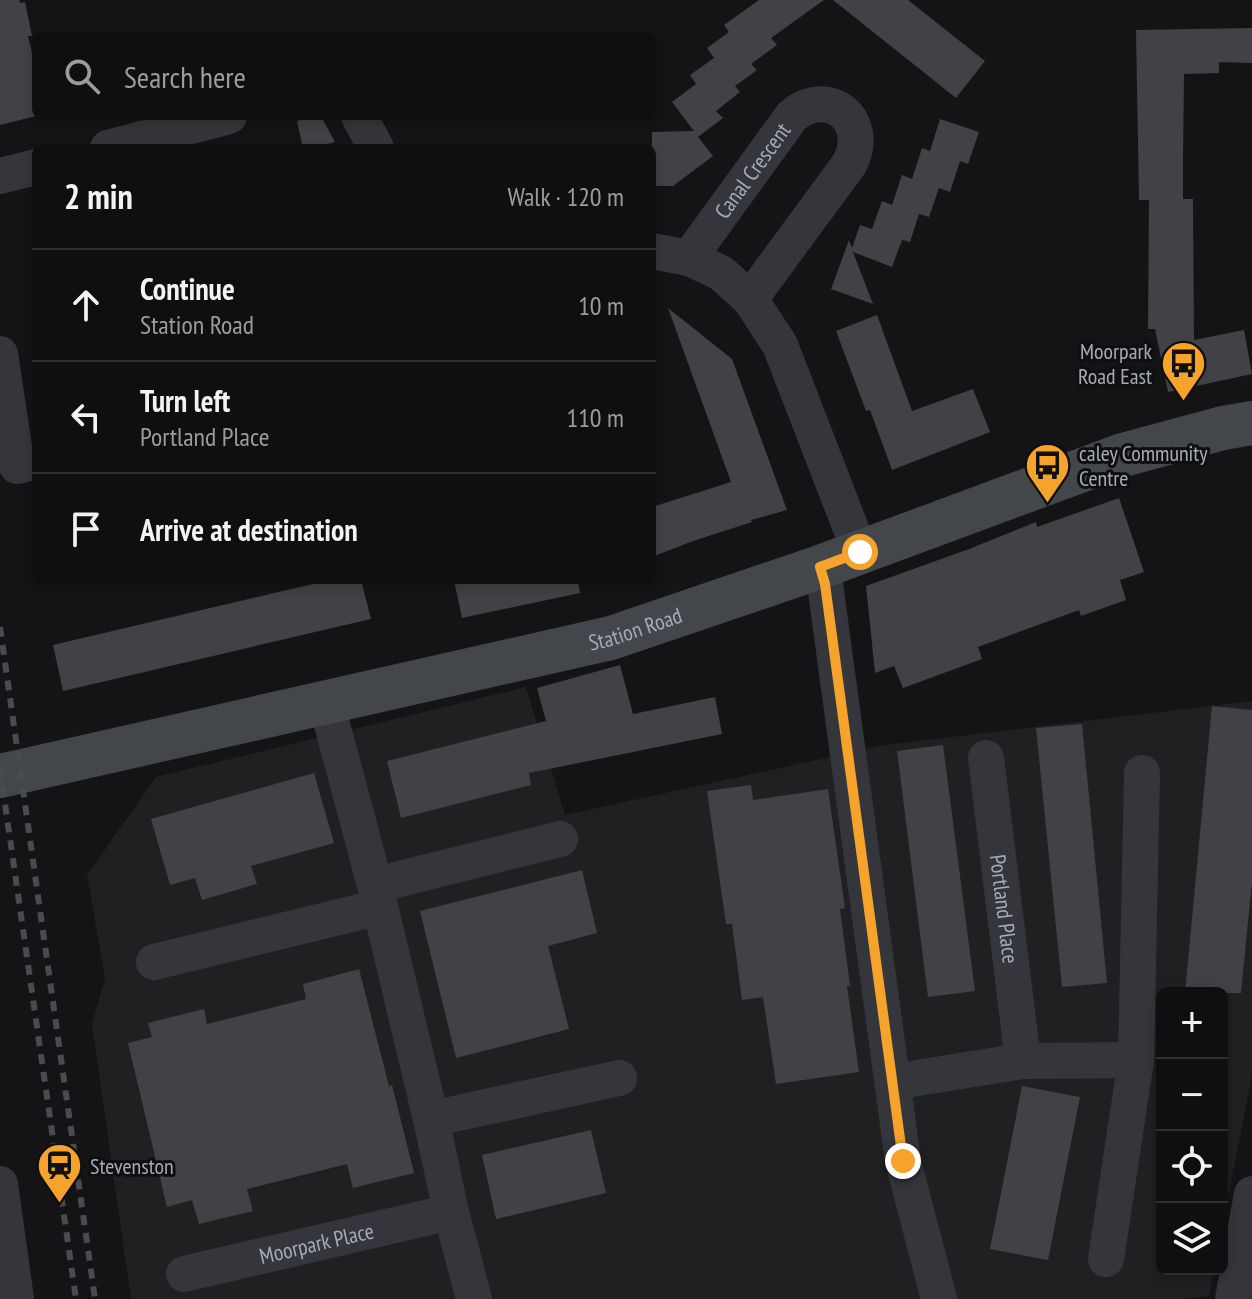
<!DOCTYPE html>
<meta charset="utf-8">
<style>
body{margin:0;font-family:"PT Sans Narrow",sans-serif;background:#181819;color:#f1f3f6}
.controls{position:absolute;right:24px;bottom:24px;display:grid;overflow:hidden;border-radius:12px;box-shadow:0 4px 12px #0003}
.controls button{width:72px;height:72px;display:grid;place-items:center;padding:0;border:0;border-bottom:2px solid #2f2f30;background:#0f0f10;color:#f1f3f6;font:40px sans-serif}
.stop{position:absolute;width:24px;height:24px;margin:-18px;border:6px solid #f6a32c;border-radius:50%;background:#fff}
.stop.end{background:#f6a32c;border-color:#fff;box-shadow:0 2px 8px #0008}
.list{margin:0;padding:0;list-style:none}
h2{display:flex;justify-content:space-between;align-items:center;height:104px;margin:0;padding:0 32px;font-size:34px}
h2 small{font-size:26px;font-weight:400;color:#9b9c9f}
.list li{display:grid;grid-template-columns:52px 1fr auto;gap:24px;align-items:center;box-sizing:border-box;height:112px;padding:0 32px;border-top:2px solid #2f2f30}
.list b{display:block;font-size:30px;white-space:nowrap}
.list p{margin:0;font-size:26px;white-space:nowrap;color:#9b9c9f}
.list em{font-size:26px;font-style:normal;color:#9b9c9f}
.icon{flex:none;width:44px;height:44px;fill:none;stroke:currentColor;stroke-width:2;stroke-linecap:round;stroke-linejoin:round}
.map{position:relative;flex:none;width:1252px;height:1299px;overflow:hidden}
.search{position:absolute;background:#0f0f10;box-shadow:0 4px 12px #0003;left:32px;top:32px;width:624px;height:88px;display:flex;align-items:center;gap:20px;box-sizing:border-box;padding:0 28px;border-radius:12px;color:#9b9c9f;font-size:30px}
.panel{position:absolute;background:#0f0f10;box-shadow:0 4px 12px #0003;left:32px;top:144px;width:624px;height:440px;border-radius:12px}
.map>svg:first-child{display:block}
</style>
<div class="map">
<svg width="1252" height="1299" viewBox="0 0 1252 1299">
<rect width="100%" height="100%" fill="#141416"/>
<path fill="#202023" d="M 526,687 L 565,815 L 885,745 L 1252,701 L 1252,1075 L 1222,1228 L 1222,993 L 1162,993 L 1162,1269 L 1214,1269 L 1209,1296 L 1184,1299 L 131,1299 L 92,1024 L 105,978 L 87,875 L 156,777 Z"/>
<path fill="#404246" d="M 0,0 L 19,0 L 20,3 L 25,2 L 32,36 L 28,36 L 36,70 L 36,116 L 0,125 Z
M 759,0 L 824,0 L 771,38 L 777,45 L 751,64 L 757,70 L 735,86 L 740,92 L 716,111 L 723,118 L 698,137 L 713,156 L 673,186 L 652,186 L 652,132 L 694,131 L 672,102 L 696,84 L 690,75 L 714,58 L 707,48 L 729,32 L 724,25 Z
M 833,0 L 908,0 L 985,61 L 956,98 Z
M 1252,28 L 1252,63 L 1219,62 L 1219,73 L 1184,74 L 1183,160 L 1183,199 L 1193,199 L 1194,340 L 1244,330 L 1252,374 L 1168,392 L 1155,329 L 1148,329 L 1149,200 L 1139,200 L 1136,30 Z
M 314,116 L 321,116 L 335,142 L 314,148 L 303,148 L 297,121 Z
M 940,119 L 979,132 L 968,164 L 960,161 L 950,192 L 939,188 L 929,217 L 919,214 L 910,242 L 902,240 L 892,267 L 853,252 L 873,304 L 831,289 L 849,240 L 852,248 L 860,225 L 872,229 L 882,201 L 892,205 L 902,175 L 912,179 L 922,148 L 930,151 Z
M 668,308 L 732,359 L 787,510 L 751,520 L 752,522 L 693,541 L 652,557 L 652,507 L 731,482 Z
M 877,315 L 912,411 L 973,389 L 990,432 L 892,470 L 870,410 L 866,411 L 836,331 Z
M 1119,498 L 1144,572 L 1120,580 L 1126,600 L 1081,616 L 1079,610 L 978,647 L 982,659 L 903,688 L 894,666 L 875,673 L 866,586 L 969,549 L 1036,522 L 1037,527 Z
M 330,580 L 361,580 L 371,619 L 63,691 L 53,645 Z
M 454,580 L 578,580 L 580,593 L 462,618 Z
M 620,665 L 633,714 L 715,697 L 722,734 L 529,773 L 531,785 L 401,818 L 387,761 L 546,721 L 537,688 Z
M 1212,706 L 1252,710 L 1252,881 L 1241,993 L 1185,993 Z
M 1082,724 L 1107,983 L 1062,987 L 1036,728 Z
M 943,745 L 975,991 L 928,997 L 897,751 Z
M 314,773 L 334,843 L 251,866 L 257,884 L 202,900 L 195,878 L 170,885 L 151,819 Z
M 751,785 L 753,800 L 828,789 L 845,908 L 840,909 L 850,986 L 847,986 L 859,1072 L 776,1084 L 763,997 L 742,1000 L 732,924 L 726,924 L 707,791 Z
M 582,870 L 597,933 L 548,946 L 569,1029 L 456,1058 L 420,911 Z
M 359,969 L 389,1086 L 392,1085 L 414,1173 L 353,1188 L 347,1164 L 247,1189 L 253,1211 L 199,1224 L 192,1200 L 167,1207 L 128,1043 L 152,1037 L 148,1023 L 204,1009 L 207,1024 L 306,999 L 303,984 Z
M 1022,1086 L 1080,1097 L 1048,1260 L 990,1249 Z
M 591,1130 L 606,1193 L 496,1219 L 482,1155 Z"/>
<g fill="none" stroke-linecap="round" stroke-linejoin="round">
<g stroke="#35363b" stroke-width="36">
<path d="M 359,116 L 376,148"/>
<path d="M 108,148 L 229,116"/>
<path d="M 0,176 L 36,167"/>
<path d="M 652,251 L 689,258 L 721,273 L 750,299 L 780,345 L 860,552"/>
<path id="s1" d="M 689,258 L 792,116 C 829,85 871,120 850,163 L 750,299"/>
<path d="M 0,354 L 17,466 L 36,461"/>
<path d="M 820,567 L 825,584 L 903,1161 L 939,1299"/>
<path d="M 326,702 L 375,885 L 431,1119 L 451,1212 L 474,1299"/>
<path id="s2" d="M 986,758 L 1023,1061"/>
<path d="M 375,885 L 560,839"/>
<path d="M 154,962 L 380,907"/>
<path d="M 893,1082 L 1023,1061 L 1136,1060"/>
<path d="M 431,1119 L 619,1078"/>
<path d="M 0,1184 L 16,1299"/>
<path d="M 1106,1259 L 1136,1060 L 1142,773"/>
<path id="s3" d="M 184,1274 L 451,1212"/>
<path d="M 1233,1299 L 1252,1194"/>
</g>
<path stroke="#43464b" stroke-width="44" id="s4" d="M 0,776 L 611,638 L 820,567 L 1123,455 L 1223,428 L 1252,423"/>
<path stroke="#484b50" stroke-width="6" stroke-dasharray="10 8" stroke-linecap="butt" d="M 0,627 L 95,1299
M 0,769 L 76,1299"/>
</g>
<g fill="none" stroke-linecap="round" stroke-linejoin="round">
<path stroke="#f6a32c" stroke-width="10" d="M 860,552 L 820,567 L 825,584 L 903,1161"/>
</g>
<defs>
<symbol id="bus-pin" viewBox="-11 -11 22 30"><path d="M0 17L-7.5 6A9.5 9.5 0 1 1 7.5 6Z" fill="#f6a32c" stroke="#0f0f11"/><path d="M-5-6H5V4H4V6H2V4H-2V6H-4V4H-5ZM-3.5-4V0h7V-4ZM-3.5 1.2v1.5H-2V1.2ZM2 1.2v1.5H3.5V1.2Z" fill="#111"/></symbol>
<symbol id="station-pin" viewBox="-11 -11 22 30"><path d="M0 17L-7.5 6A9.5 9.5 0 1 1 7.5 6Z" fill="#f6a32c" stroke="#0f0f11"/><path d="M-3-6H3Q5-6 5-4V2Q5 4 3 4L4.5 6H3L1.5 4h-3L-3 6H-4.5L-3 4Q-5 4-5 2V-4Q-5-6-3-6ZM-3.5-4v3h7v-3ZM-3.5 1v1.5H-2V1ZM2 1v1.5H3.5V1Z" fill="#111"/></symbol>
</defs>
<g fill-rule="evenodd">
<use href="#bus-pin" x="1158" y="338" width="51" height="69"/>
<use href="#bus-pin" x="1022" y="440" width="51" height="69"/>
<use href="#station-pin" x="34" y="1140" width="51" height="69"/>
</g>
<g text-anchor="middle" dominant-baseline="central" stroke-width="6" stroke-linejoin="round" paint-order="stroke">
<g font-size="22" fill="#a5acb7" stroke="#0f0f11">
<text stroke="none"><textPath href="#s1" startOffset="108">Canal Crescent</textPath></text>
<text stroke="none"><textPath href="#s4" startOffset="652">Station Road</textPath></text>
<text stroke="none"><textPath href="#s2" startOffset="152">Portland Place</textPath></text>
<text stroke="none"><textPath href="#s3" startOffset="136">Moorpark Place</textPath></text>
</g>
<g font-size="22" fill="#a5acb7" stroke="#0f0f11" text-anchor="start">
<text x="1152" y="351" text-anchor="end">Moorpark<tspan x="1152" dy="25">Road East</tspan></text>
<text x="1079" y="453">caley Community<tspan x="1079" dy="25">Centre</tspan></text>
<text x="90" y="1166">Stevenston</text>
</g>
</g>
</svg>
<div class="controls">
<button>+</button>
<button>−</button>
<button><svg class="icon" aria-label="locate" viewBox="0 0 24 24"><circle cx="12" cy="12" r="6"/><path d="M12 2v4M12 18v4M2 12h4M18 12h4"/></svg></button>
<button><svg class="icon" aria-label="layers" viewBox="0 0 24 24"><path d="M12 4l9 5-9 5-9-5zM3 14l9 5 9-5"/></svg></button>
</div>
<div class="stop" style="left:860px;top:552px"></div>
<div class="stop end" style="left:903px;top:1161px"></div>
<div class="search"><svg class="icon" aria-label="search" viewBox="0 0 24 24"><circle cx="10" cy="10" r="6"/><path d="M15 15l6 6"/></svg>Search here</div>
<section class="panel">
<h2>2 min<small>Walk · 120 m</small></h2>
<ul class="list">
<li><svg class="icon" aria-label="ahead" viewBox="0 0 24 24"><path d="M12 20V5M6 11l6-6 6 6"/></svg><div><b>Continue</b><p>Station Road</p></div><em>10 m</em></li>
<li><svg class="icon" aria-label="left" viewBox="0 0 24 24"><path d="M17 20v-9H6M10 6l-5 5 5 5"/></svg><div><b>Turn left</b><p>Portland Place</p></div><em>110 m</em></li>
<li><svg class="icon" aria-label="arrive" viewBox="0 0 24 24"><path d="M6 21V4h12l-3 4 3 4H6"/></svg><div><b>Arrive at destination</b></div></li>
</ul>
</section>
</div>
